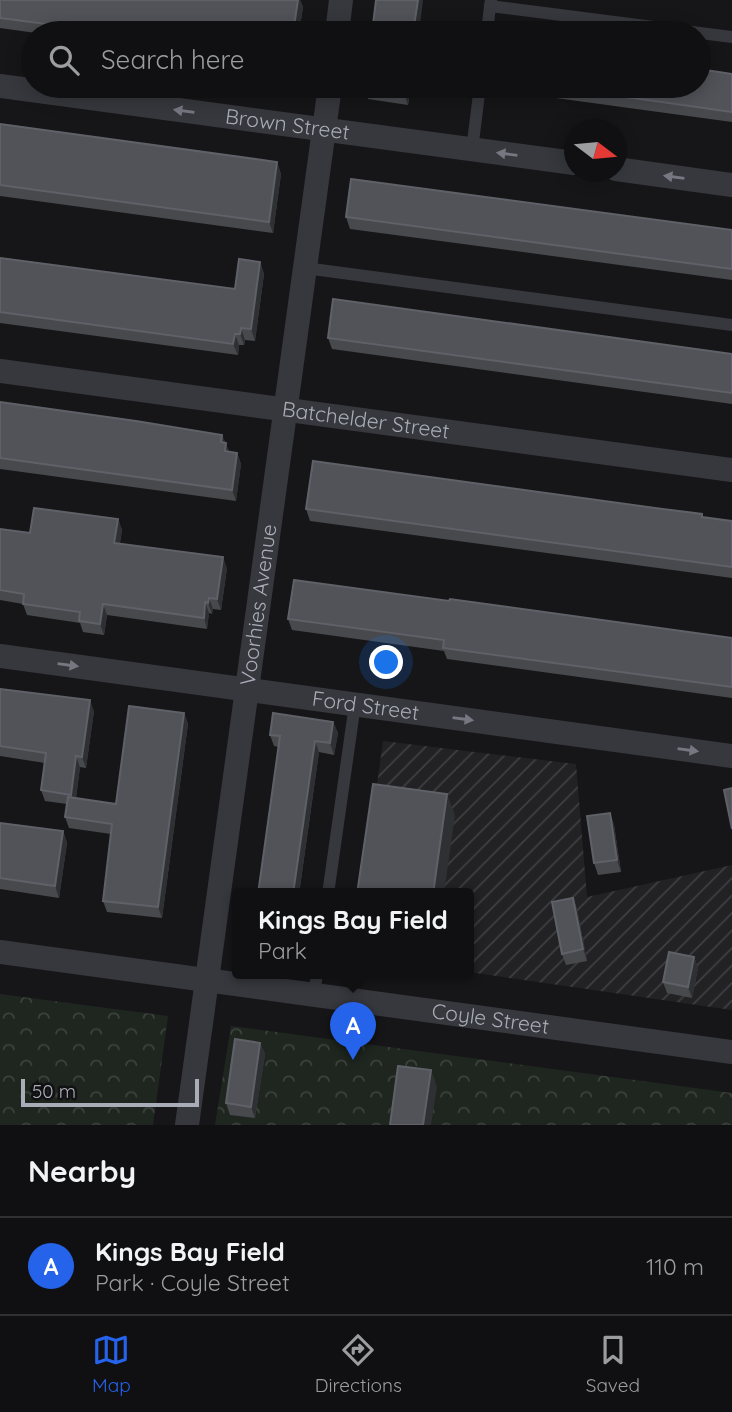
<!DOCTYPE html>
<html lang="en">
<head>
<meta charset="utf-8">
<style>
	:root { --surface:#101012; --page:#19191b; --text:#f1f3f6; --muted:#9c9d9f; --line:#303032; --accent:#2563eb }
	body { margin:0; font-family:Quicksand,sans-serif; background:var(--page); color:var(--text) }
	.compass { position:absolute; left:564px; top:119px; width:63px; height:63px; border-radius:50%; background:var(--surface); box-shadow:0 4px 18px #0003; rotate:106deg }
	.scale { position:absolute; left:21px; bottom:18px; width:178px; box-sizing:border-box; padding-left:7px; border:4px solid #a8adb8; border-top:0; font-size:19px; line-height:24px; white-space:nowrap; color:#a8adb8; -webkit-text-stroke:5px #111113; paint-order:stroke }
	.you { position:absolute; left:387px; top:663px; width:24px; height:24px; margin:-18px; border:5px solid #fff; border-radius:50%; background:#1a73e8; box-shadow:0 0 0 10px #1a73e833 }
	.badge { display:grid; place-items:center; width:46px; height:46px; border-radius:50%; background:var(--accent); color:#fff; font-size:23px; font-weight:700 }
	.pin { position:absolute; translate:-50% -58px; filter:drop-shadow(0 2px 4px #0008) }
	.pin::after { content:''; position:absolute; top:37px; width:24px; height:21px; background:inherit; clip-path:polygon(0 0,100% 0,50% 100%) }
	.popup { position:absolute; left:232px; top:888px; width:242px; height:91px; box-sizing:border-box; display:grid; place-content:center; border-radius:7px; background:var(--surface); filter:drop-shadow(0 2px 5px #0005); font-size:23px; white-space:nowrap; color:var(--muted) }
	.popup b { font-size:26px; color:var(--text) }
	.popup::after { content:''; position:absolute; left:50%; top:100%; margin-left:-14px; border:14px solid transparent; border-top-color:var(--surface) }
	.list { margin:0; padding:0; list-style:none }
	h2 { display:flex; justify-content:space-between; align-items:center; height:91px; margin:0; padding:0 28px; font-size:30px }
	h2 small { font-size:23px; font-weight:400; color:var(--muted) }
	.list li { display:grid; grid-template-columns:46px 1fr auto; gap:21px; align-items:center; box-sizing:border-box; height:98px; padding:0 28px; border-top:2px solid var(--line) }
	.list b { display:block; font-size:26px; white-space:nowrap }
	.list p { margin:0; font-size:23px; white-space:nowrap; color:var(--muted) }
	.list em { font-size:23px; font-style:normal; color:var(--muted) }
	.icon { flex:none; width:38px; height:38px; fill:none; stroke:currentColor; stroke-width:2; stroke-linecap:round; stroke-linejoin:round }
	.map { position:relative; flex:none; width:732px; height:1125px; overflow:hidden }
	.search { position:absolute; background:var(--surface); box-shadow:0 4px 18px #0003; left:21px; right:21px; top:21px; height:77px; display:flex; align-items:center; gap:18px; box-sizing:border-box; padding:0 24px; border-radius:38px; color:var(--muted); font-size:26px }
	.sheet { height:189px; background:var(--surface) }
	nav { display:flex; justify-content:space-around; align-items:center; box-sizing:border-box; height:98px; border-top:2px solid var(--line); background:var(--surface); font-size:19px; color:var(--muted) }
	nav a { display:grid; justify-items:center; gap:4px }
	nav .on { color:var(--accent) }
	.map>svg:first-child { display:block }
	.industrial { fill:url(#industrial-furrows) }
	.park { fill:url(#park-crowns) }
	.lines { fill:none; stroke-linecap:round; stroke-linejoin:round }
	.service { stroke:#37383d; stroke-width:12 }
	.minor { stroke:#37383d; stroke-width:24 }
	.wall { fill:#47494d }
	.shaded-wall { fill:#2f3033 }
	.building { fill:#525359; stroke:#5f6168; stroke-width:2 }
	.oneway { fill:#757881 }
	.labels { text-anchor:middle; stroke-width:5; stroke-linejoin:round; paint-order:stroke }
	.street-label { font-size:21px; fill:#a8adb8; stroke:#111113 }
</style>
</head>
<body>
<div class="map">
<svg width="732" height="1125" viewBox="0 0 732 1125">
	<defs>
		<pattern id="industrial-furrows" width="10" height="10" patternUnits="userSpaceOnUse" patternTransform="scale(1.75)"><rect width="10" height="10" fill="#222225"/><path d="M-1 1l2-2M0 10L10 0M9 11l2-2" fill="none" stroke="#3f3f43"/></pattern>
		<pattern id="park-crowns" width="20" height="18" patternUnits="userSpaceOnUse" patternTransform="scale(1.75)"><rect width="20" height="18" fill="#1e261f"/><path d="M2 6a3 3 0 1 1 6 0M12 15a3 3 0 1 1 6 0" fill="none" stroke="#3c433d"/></pattern>
	</defs>
	<rect width="100%" height="100%" fill="#161618"/>
	<!-- industrial -->
	<path class="industrial" d="M383,741L576,764L587,897L732,865V1010L469,972L468,894H362Z"/>
	<!-- park -->
	<g class="park">
		<path d="M0,994L168,1016L153,1125H0Z"/>
		<path d="M231,1026L732,1093V1125H215Z"/>
	</g>
	<g class="lines">
		<!-- service -->
		<g class="service">
			<path d="M491,0L490,6L732,37"/>
			<path d="M487,33L490,6"/>
			<path d="M472,150L480,86"/>
			<path d="M305,268L732,325"/>
			<path d="M328,894L355,704"/>
			<path d="M314,994L317,974"/>
		</g>
		<!-- minor -->
		<g class="minor">
			<path d="M337,33L341,0"/>
			<path id="s1" d="M0,86L574,163"/>
			<path d="M616,169L732,185"/>
			<path id="s2" d="M0,371L732,470"/>
			<path id="s3" d="M0,656L732,756"/>
			<path id="s4" d="M0,952L732,1052"/>
			<path id="s5" d="M187,1125L330,86"/>
		</g>
	</g>
	<!-- wall -->
	<g class="wall">
		<path d="M0,0H300L303,7L299,33H36L0,28Z"/>
		<path d="M732,74V122L490,89L489,86H699Z"/>
		<path d="M364,86H411L408,105L368,99L364,88Z"/>
		<path d="M0,124L277,162L281,174L273,233L0,196Z"/>
		<path d="M346,217L732,230V280L350,229Z"/>
		<path d="M0,258L235,289L260,262L264,274L255,341L245,340L244,345H239L238,355L0,323Z"/>
		<path d="M328,338L732,354V404L332,349Z"/>
		<path d="M0,402L222,435L229,452L237,453L241,464L236,501L0,469Z"/>
		<path d="M306,509L703,517L732,521V578L310,521Z"/>
		<path d="M118,519L122,530L120,543L227,568L221,610L213,609L212,614L209,613L207,629L107,615L104,635L83,632L80,623L27,615L23,604L0,600V529L30,533Z"/>
		<path d="M449,601L732,638V698L447,659L444,651L292,630L288,619Z"/>
		<path d="M0,689L94,711L86,768L80,767L76,798L116,804L184,713L188,724L162,918L107,912L103,901L111,834L69,828L65,817L67,804L45,801L41,790L45,763L0,756Z"/>
		<path d="M333,722L338,733L334,755L319,752L299,894H258L279,747L274,746L270,735Z"/>
		<path d="M610,813L614,825L621,872L598,875L594,863Z"/>
		<path d="M0,823L63,831L67,843L59,898L0,889Z"/>
		<path d="M573,898L577,909L587,961L566,965L562,954Z"/>
		<path d="M694,957L698,968L692,998L667,993L663,982Z"/>
		<path d="M260,1043L265,1054L255,1118L230,1115L226,1103Z"/>
	</g>
	<!-- shaded-wall -->
	<g class="shaded-wall">
		<path d="M298,0H300L303,7L299,33H293Z"/>
		<path d="M418,0H423L419,33H413Z"/>
		<path d="M405,86H411L408,105L404,94Z"/>
		<path d="M277,162L281,174L273,233L269,222Z"/>
		<path d="M260,262L264,274L255,341L251,329Z"/>
		<path d="M241,328L245,340L244,345L240,334Z"/>
		<path d="M235,334L239,345L238,355L233,344Z"/>
		<path d="M222,435L231,455L230,463L221,442Z"/>
		<path d="M237,453L241,464L236,501L232,490Z"/>
		<path d="M118,519L122,530L118,553L114,543Z"/>
		<path d="M223,557L227,568L221,610L217,599Z"/>
		<path d="M209,598L213,609L212,614L208,603Z"/>
		<path d="M205,602L209,613L207,629L204,618Z"/>
		<path d="M103,604L107,615L104,635L100,624Z"/>
		<path d="M90,700L94,711L86,768L82,757Z"/>
		<path d="M184,713L188,724L162,918L158,907Z"/>
		<path d="M333,722L338,733L334,755L330,743Z"/>
		<path d="M315,741L319,752L299,894H293Z"/>
		<path d="M76,756L80,767L75,805L71,795Z"/>
		<path d="M447,794L455,815L444,894H433Z"/>
		<path d="M610,813L614,825L621,872L617,860Z"/>
		<path d="M63,831L67,843L59,898L55,886Z"/>
		<path d="M573,898L577,909L587,961L583,949Z"/>
		<path d="M694,957L698,968L692,998L688,987Z"/>
		<path d="M260,1043L265,1054L255,1118L251,1107Z"/>
		<path d="M431,1070L437,1087L431,1125H423Z"/>
	</g>
	<!-- building -->
	<g class="building">
		<path d="M0,0H298L293,33H116L0,18Z"/>
		<path d="M376,0H418L413,33H372Z"/>
		<path d="M699,69L732,74V112L548,86H699Z"/>
		<path d="M364,86H405L404,94L364,88Z"/>
		<path d="M0,124L277,162L269,222L0,185Z"/>
		<path d="M351,179L732,230V269L346,217Z"/>
		<path d="M0,258L235,289L239,259L260,262L251,329L241,328L240,334H235L233,344L0,312Z"/>
		<path d="M333,299L732,354V393L328,338Z"/>
		<path d="M0,402L136,421L222,435L221,442L226,443L225,451L237,453L232,490L0,458Z"/>
		<path d="M313,461L655,508L702,514V517L732,521V567L306,509Z"/>
		<path d="M34,508L118,519L114,543L223,557L217,599L209,598L208,603L205,602L204,618L103,604L100,624L79,621L80,612L23,604L24,594L0,590V529L30,533Z"/>
		<path d="M294,580L449,601L450,599L732,638V687L443,648L444,640L288,619Z"/>
		<path d="M0,689L90,700L82,757L76,756L71,795L41,790L46,753L0,746Z"/>
		<path d="M129,706L184,713L158,907L103,901L112,824L65,817L68,797L116,804Z"/>
		<path d="M273,713L333,722L330,743L315,741L293,894H258L280,736L270,735Z"/>
		<path d="M373,784L447,794L433,894H357Z"/>
		<path d="M732,788V829L724,790Z"/>
		<path d="M610,813L617,860L594,863L587,816Z"/>
		<path d="M0,823L63,831L55,886L0,878Z"/>
		<path d="M573,898L583,949L562,954L552,902Z"/>
		<path d="M669,952L694,957L688,987L663,982Z"/>
		<path d="M235,1039L260,1043L251,1107L226,1103Z"/>
		<path d="M398,1066L431,1070L423,1125H390Z"/>
	</g>
	<!-- one-way arrows -->
	<defs><path id="oneway-solid" d="M-6-.8H1V-3.2L6.5 0L1 3.2V.8H-6Z" transform="scale(1.75)"/></defs>
	<g class="oneway">
		<use href="#oneway-solid" transform="translate(184 111) rotate(-172)"/>
		<use href="#oneway-solid" transform="translate(507 154) rotate(-172)"/>
		<use href="#oneway-solid" transform="translate(674 177) rotate(-172)"/>
		<use href="#oneway-solid" transform="translate(68 665) rotate(8)"/>
		<use href="#oneway-solid" transform="translate(463 719) rotate(8)"/>
		<use href="#oneway-solid" transform="translate(688 750) rotate(8)"/>
	</g>
	<g class="labels">
		<!-- street labels -->
		<g class="street-label">
			<text dy="7" stroke="none"><textPath href="#s1" startOffset="290">Brown Street</textPath></text>
			<text dy="7" stroke="none"><textPath href="#s2" startOffset="369">Batchelder Street</textPath></text>
			<text dy="7" stroke="none"><textPath href="#s5" startOffset="525">Voorhies Avenue</textPath></text>
			<text dy="7" stroke="none"><textPath href="#s3" startOffset="369">Ford Street</textPath></text>
			<text dy="7" stroke="none"><textPath href="#s4" startOffset="495">Coyle Street</textPath></text>
		</g>
	</g>
</svg>
<svg class="compass" viewBox="-18 -18 36 36"><path d="M0-13l5 13h-10z" fill="#e53935"/><path d="M0 13l5-13h-10z" fill="#9c9d9f"/></svg>
<div class="scale">50 m</div>
<div class="you"></div>
<div class="pin badge" style="left:353px;top:1060px">A</div>
<div class="popup"><b>Kings Bay Field</b>Park</div>
<div class="search"><svg class="icon" aria-label="search" viewBox="0 0 24 24"><circle cx="10" cy="10" r="6"/><path d="M15 15l6 6"/></svg>Search here</div>
</div>
<section class="sheet">
<h2>Nearby<small></small></h2>
<ul class="list">
<li><span class="badge">A</span><div><b>Kings Bay Field</b><p>Park · Coyle Street</p></div><em>110 m</em></li>
</ul>
</section>
<nav>
<a class="on"><svg class="icon" aria-label="map" viewBox="0 0 24 24"><path d="M3 6l6-2 6 2 6-2v14l-6 2-6-2-6 2zM9 4v14M15 6v14"/></svg>Map</a>
<a><svg class="icon" aria-label="directions" viewBox="0 0 24 24"><path d="M12 3l9 9-9 9-9-9zM9 14v-3h6M13 9l2 2-2 2"/></svg>Directions</a>
<a><svg class="icon" aria-label="saved" viewBox="0 0 24 24"><path d="M7 4h10v16l-5-4-5 4z"/></svg>Saved</a>
</nav>
</body>
</html>
